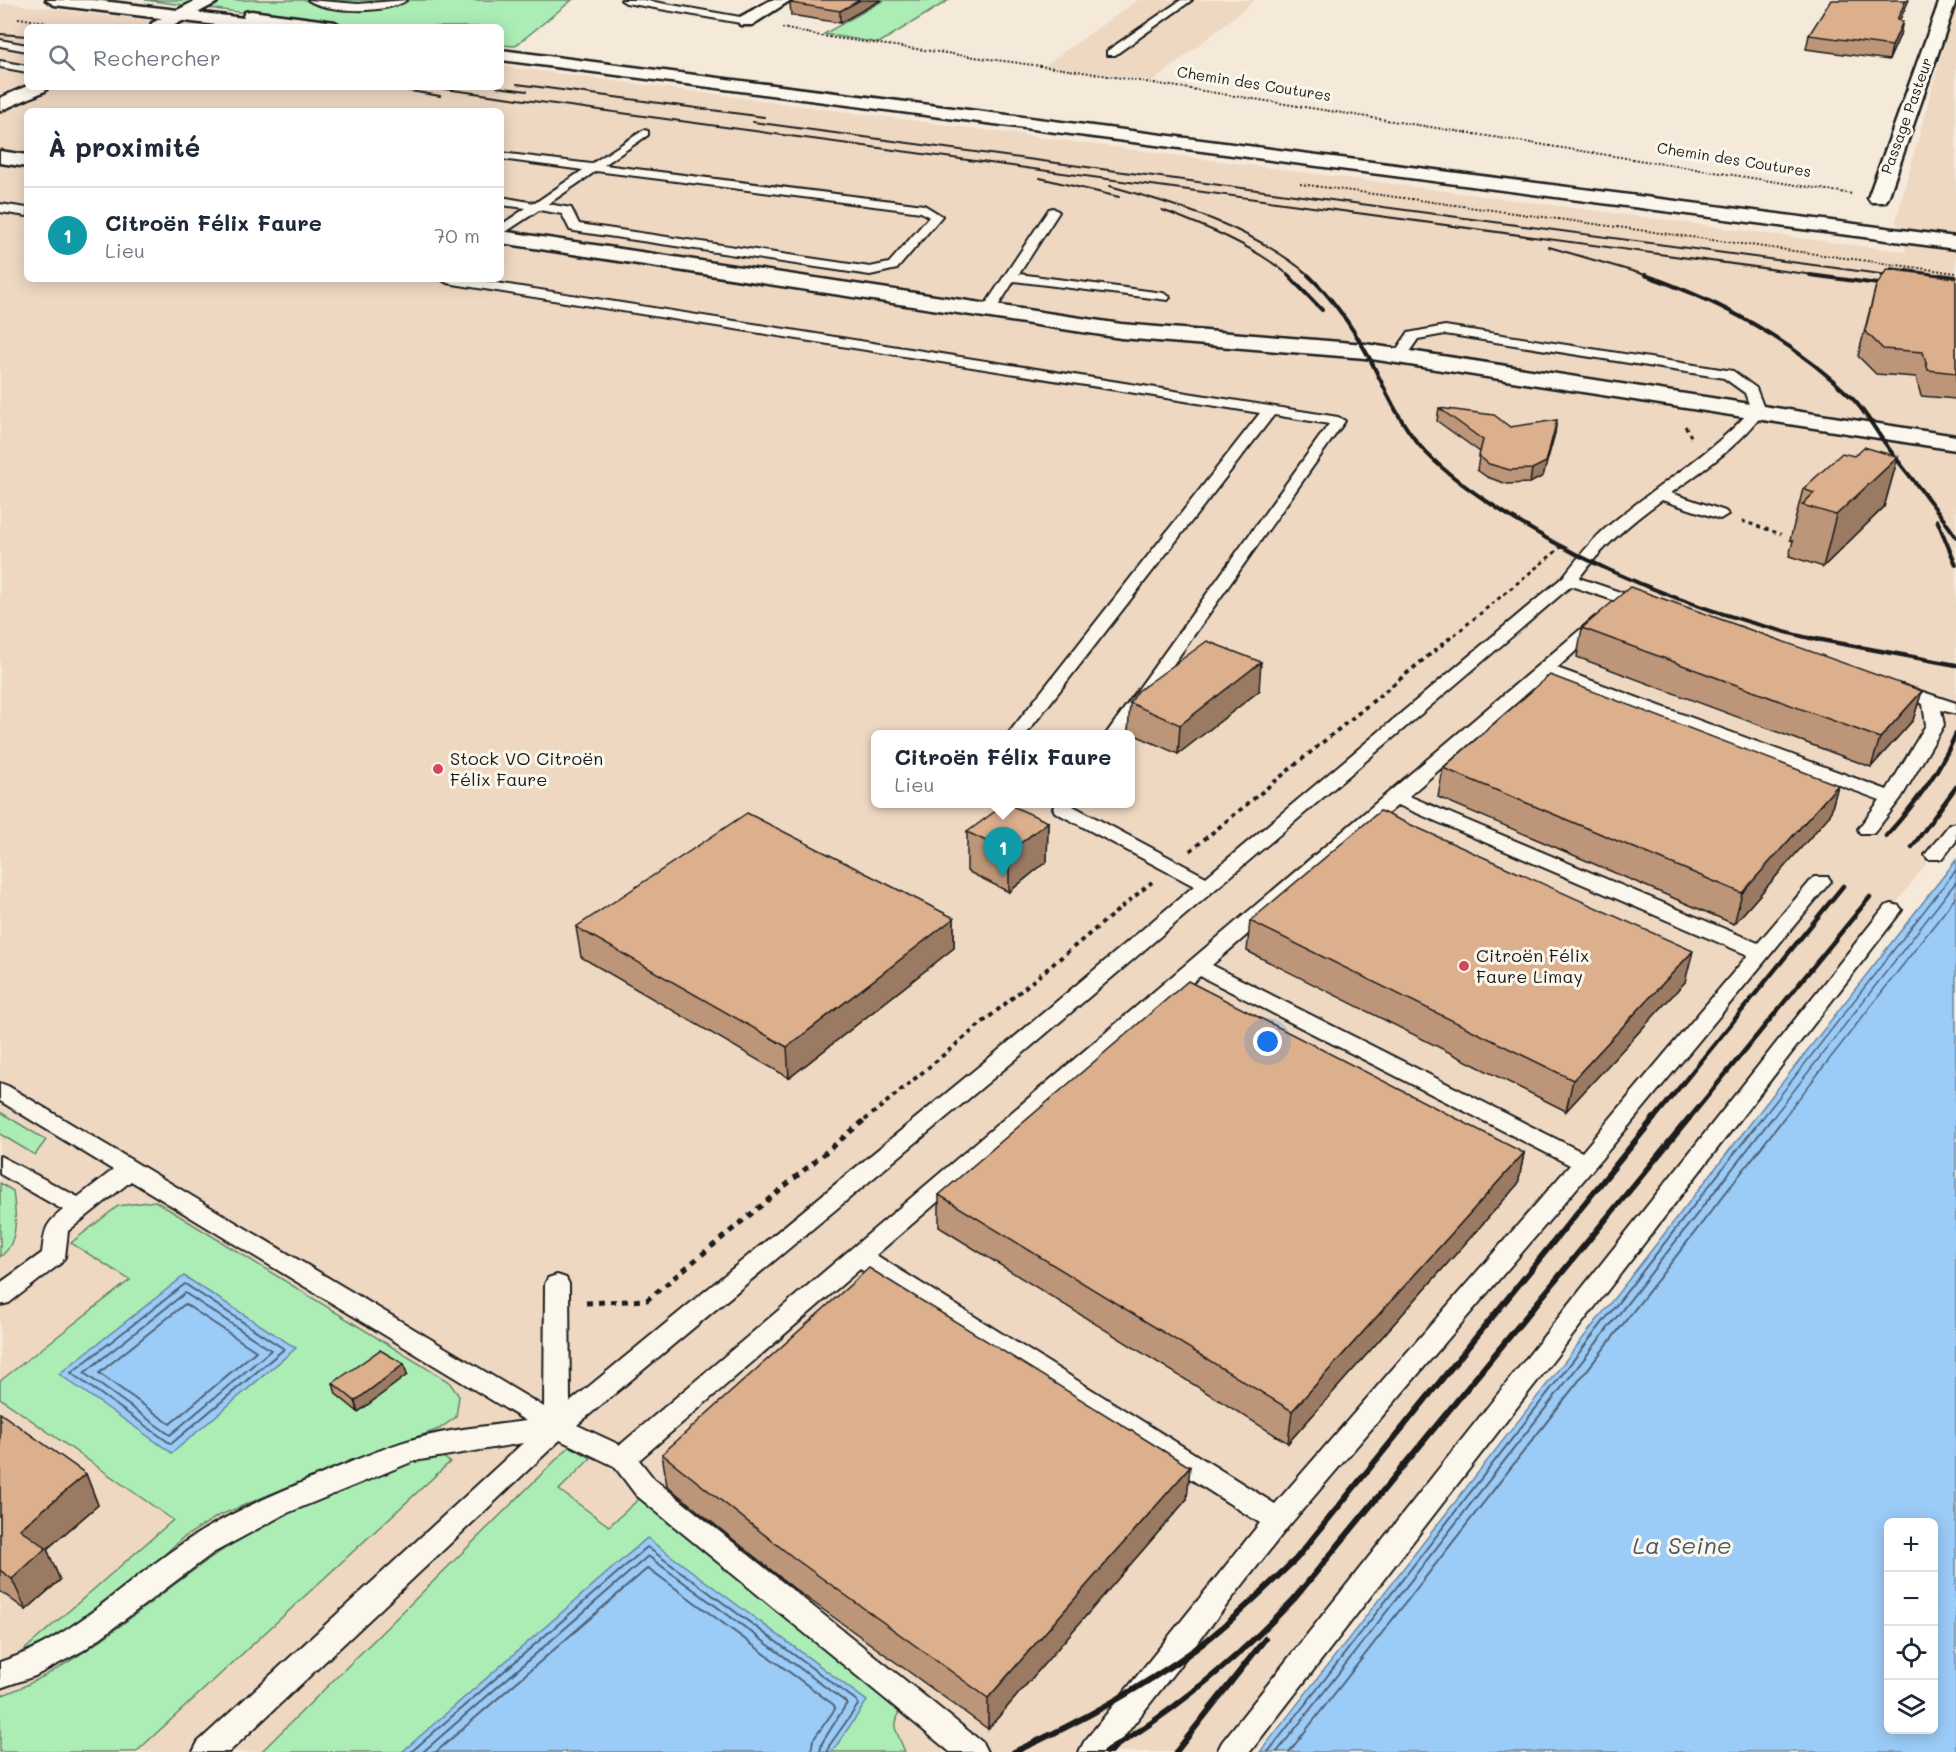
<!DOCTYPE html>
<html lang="fr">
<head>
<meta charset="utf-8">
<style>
	:root { --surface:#fff; --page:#f6f6f7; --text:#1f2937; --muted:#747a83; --line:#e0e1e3; --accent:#ea580c }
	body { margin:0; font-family:Mali,sans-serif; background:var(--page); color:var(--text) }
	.controls { position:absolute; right:18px; bottom:18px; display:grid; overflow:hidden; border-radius:9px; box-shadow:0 3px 15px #0003 }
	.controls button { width:54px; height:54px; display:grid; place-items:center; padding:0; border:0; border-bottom:2px solid var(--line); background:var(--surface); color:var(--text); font:30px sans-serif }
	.you { position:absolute; left:1268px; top:1042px; width:21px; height:21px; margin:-15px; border:4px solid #fff; border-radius:50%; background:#1a73e8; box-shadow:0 0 0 9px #1a73e833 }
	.badge { display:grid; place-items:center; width:39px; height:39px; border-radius:50%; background:var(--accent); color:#fff; font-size:20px; font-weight:700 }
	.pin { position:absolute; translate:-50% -50px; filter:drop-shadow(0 2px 3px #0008) }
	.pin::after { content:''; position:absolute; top:32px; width:21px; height:18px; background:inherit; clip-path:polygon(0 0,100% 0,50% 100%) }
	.popup { position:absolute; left:871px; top:730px; width:264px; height:78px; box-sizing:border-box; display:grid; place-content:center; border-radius:9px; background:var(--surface); filter:drop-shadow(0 2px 4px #0005); font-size:20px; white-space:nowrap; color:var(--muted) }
	.popup b { font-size:22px; color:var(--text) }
	.popup::after { content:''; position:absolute; left:50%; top:100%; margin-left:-12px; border:12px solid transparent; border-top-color:var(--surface) }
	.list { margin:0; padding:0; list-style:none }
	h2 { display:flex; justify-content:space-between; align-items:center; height:78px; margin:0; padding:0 24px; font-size:26px }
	h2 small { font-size:20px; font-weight:400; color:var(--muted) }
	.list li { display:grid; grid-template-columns:39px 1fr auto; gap:18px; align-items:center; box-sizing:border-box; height:96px; padding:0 24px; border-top:2px solid var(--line) }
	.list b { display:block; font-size:22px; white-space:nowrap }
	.list p { margin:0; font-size:20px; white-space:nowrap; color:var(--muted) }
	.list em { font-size:20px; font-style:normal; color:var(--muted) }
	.icon { flex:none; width:33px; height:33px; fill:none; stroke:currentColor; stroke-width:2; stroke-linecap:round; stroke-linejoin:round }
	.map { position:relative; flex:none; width:1956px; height:1752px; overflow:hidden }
	.search { position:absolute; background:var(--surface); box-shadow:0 3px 15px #0003; left:24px; top:24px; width:480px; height:66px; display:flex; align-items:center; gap:15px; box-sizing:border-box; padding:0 21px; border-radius:9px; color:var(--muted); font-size:22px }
	.panel { position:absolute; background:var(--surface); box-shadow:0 3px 15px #0003; left:24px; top:108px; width:480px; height:174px; border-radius:9px }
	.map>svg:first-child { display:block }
	.built { fill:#eed8c2; fill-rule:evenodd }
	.green { fill:#acedb6; stroke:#648469; stroke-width:1.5 }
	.water { fill:#9bcbf7; stroke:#68859f; stroke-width:1.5; fill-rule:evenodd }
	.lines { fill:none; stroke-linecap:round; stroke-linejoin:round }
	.shore-far1 { stroke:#4f6274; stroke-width:1.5 }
	.shore { stroke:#4f6274; stroke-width:2 }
	.lane-casing { stroke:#1c1c1c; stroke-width:4 }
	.street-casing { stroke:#1c1c1c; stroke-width:5 }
	.secondary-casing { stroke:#1c1c1c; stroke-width:5 }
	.path-far3 { stroke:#1c1c1c; stroke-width:2; stroke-dasharray:2 2; stroke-linecap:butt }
	.path-far2 { stroke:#1c1c1c; stroke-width:3; stroke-dasharray:4 4; stroke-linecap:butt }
	.path-far1 { stroke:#1c1c1c; stroke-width:4; stroke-dasharray:4.5 4.5; stroke-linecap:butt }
	.path { stroke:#1c1c1c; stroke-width:5; stroke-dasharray:6 6; stroke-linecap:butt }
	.lane { fill:#fbf7ec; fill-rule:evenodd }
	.street { fill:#fbf7ec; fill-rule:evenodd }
	.secondary { fill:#fbf7ec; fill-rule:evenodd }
	.rail-far3 { stroke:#1c1c1c; stroke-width:2 }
	.rail-far2 { stroke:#1c1c1c; stroke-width:4 }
	.rail-far1 { stroke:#1c1c1c; stroke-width:4.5 }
	.rail { stroke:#1c1c1c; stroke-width:6 }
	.wall { fill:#bd9679; stroke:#1c1c1c; stroke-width:1.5 }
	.shaded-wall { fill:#9a7a63; stroke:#1c1c1c; stroke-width:1.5 }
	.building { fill:#dcaf8d; stroke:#1c1c1c; stroke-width:1.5 }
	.poi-dot { fill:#d1495b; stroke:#fbf7ec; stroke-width:2 }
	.labels { text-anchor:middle; stroke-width:6; stroke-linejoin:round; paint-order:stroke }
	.far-street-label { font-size:15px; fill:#1c1c1c; stroke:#fbf7ec }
	.poi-label { font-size:18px; fill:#1c1c1c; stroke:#fbf7ec; text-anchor:start }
	.near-water-label { font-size:24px; font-style:italic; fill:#485969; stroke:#fbf7ec }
</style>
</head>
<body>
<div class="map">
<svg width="1956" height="1752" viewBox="0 0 1956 1752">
	<rect width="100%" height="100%" fill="#f5e9d9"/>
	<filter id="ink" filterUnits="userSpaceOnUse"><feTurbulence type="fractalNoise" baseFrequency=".0167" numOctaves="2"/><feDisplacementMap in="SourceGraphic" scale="12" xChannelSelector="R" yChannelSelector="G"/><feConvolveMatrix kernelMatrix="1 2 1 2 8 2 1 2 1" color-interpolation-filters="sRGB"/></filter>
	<g filter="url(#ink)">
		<!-- built -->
		<g class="built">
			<path d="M1138,0H1255L1154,81L1045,65Z"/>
			<path d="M1956,0V824L1255,1752H0V5L6,3L204,27H27V87H501V66L1906,252L1896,220ZM27,111H501V279H27ZM876,734H1130V804H876Z"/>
		</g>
		<!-- green -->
		<g class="green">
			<path d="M145,0H572L515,46L501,45V27H353Z"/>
			<path d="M884,0H949L879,43L824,34Z"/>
			<path d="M0,1112L46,1140L35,1155L0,1134Z"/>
			<path d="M0,1183L13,1191C16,1213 20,1242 0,1257Z"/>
			<path d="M155,1201L449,1382L459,1396L456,1417L439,1429L352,1460L218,1516L181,1539L124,1593L72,1631L16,1657L173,1520L0,1398V1381L130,1280L71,1243L118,1206Z"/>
			<path d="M570,1446L591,1458L559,1490L609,1526L639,1499L901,1699L895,1728L905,1752H261Z"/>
			<path d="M437,1453L450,1462L136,1752H0V1696C83,1666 148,1599 221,1551C287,1507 363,1479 437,1453Z"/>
		</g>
		<!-- water -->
		<g class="water">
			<path d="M1956,860V1752H1260ZM1888,1522H1934V1730H1888Z"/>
			<path d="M184,1276L296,1348L172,1453L59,1374Z"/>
			<path d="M647,1538L867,1701L832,1752H402Z"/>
		</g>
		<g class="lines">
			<!-- shore-far1 -->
			<g class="shore-far1">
				<path d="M1761,1120L1956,870"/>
				<path d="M1771,1120L1956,882"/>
				<path d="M1782,1120L1956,897"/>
			</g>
			<!-- shore -->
			<g class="shore">
				<path d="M185,1284L284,1349L171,1444L71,1373Z"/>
				<path d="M185,1293L271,1350L170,1435L84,1373Z"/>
				<path d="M185,1304L256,1351L170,1424L99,1373Z"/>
				<path d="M411,1752L647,1547L857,1701L858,1705L829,1746L828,1752"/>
				<path d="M423,1752L648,1556L847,1703L822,1743L820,1752"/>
				<path d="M436,1752L648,1568L834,1705L835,1709L813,1740L811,1752"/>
				<path d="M1268,1752L1762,1118"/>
				<path d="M1277,1752L1772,1118"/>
				<path d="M1289,1752L1784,1118"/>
			</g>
			<defs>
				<g id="lane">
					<path d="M308,0L358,4L407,0C388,14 327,13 308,0Z"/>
					<path d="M621,0H643L746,18L751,21L746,24L626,3Z"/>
					<path d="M1181,0H1192L1115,55H1107V51Z"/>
					<path d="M0,40L27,45V51L0,46Z"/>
					<path d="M0,61L27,66V72L0,67Z"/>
					<path d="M644,130L648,131V135L604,165L924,205L942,216L897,269L870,275L574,231L570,230L562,214L539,210L501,235V225L526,208L501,205V197L535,203L583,170L501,159V153L591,164ZM596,171L921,212L929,217L889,263L870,267L579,224L571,208L548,204Z"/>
					<path d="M0,204L27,208V216L0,212Z"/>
					<path d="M1053,208L1059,212L1019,274L1163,293L1170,297L1168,300L1014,281L993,314H983L981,311L1049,209Z"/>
					<path d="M441,279H471L1338,417L1345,421L1124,734H1106L1329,424L1274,415L1026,734H1008L1260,413L447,283Z"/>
					<path d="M1445,326L1733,371L1756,388L1765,411C1740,445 1705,469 1671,493L1725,511L1728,514L1720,519L1662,500C1630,523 1602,547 1579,578L1649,602L1651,605L1649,608H1637L1571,586L1021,1055L577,1425L620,1445L1595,617L1601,616L1609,621L1557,668L1887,790L1926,725L1923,704L1890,693L1887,689L1890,685H1902L1956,703V714L1941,710L1944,725L1901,798L1874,833H1860L1858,829L1880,800L1547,676L1409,796L1758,943L1814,877H1828L1831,881L1593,1169L1287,1528L1112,1752H1079L1084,1742L1260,1523L860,1269L639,1460L654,1479L982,1742L987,1752H950L636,1495L614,1466L560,1440L229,1752H193L198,1742L523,1443L414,1461L285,1514L213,1553L84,1650L35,1676L0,1688V1662C75,1639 128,1577 194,1536C233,1511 277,1493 320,1475C351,1462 382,1448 414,1439C450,1429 489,1426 526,1421L131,1181L68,1231L65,1257L61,1263L9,1303L0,1305V1283L42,1253C45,1230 44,1225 63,1210L0,1174V1156L78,1197L113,1170L0,1101V1083L8,1086L544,1407L545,1284L548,1278L557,1275L566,1278L569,1284L570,1402L1005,1045L1194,886L1055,812L1053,808L1056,804H1074L1073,806L1206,877L1563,577C1577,559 1590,542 1606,528C1654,487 1708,457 1751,410L1745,393L1724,378L1445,334L1418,339L1404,359L1399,360L1392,356L1408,333ZM1398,805L1748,955L1582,1152L1212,965ZM1200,976L1570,1165L1275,1504L876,1255Z"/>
					<path d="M1956,823V841L1942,859H1928L1925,855L1928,851L1949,825Z"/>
					<path d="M1892,904L1899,906L1902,910L1899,914L1250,1752H1217L1222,1742L1885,906Z"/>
				</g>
				<g id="street">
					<path d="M197,0H218L216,3L171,27H150L152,23Z"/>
					<path d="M771,0H791L752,25H740L738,21L740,17Z"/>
					<path d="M1940,0L1956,1L1888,198L1885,202H1871L1868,198Z"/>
					<path d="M27,86L48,87L45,91L0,111V98Z"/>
					<path d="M0,151L27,155V167L0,163Z"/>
					<path d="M501,231L1121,324L1365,344L1956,436V450L1365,358L1121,338L501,243Z"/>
				</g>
				<g id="secondary">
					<path d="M46,0H94L244,18L243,16L245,12L251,11L335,22L343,27L281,25L282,27H233L54,5Z"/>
					<path d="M501,50L1956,237V249L501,60Z"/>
				</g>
			</defs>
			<!-- lane casing -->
			<use href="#lane" class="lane-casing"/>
			<!-- street casing -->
			<use href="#street" class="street-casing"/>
			<!-- secondary casing -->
			<use href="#secondary" class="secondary-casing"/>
			<!-- path-far3 -->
			<g class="path-far3">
				<path d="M18,18L46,22"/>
				<path d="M782,28L821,36L1077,71L1853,194"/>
				<path d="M1300,184L1956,273"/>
			</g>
			<!-- path-far2 -->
			<g class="path-far2">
				<path d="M1685,426L1692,438L1690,439"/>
				<path d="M1742,521L1781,534"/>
				<path d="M1448,640L1565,544"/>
			</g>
			<!-- path-far1 -->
			<g class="path-far1">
				<path d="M1190,851L1450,638"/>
				<path d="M865,1120L1152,882"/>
			</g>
			<!-- path -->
			<path class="path" d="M586,1303L647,1300L867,1118"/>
			<!-- lane -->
			<use href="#lane" class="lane"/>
			<!-- street -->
			<use href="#street" class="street"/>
			<!-- secondary -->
			<use href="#secondary" class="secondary"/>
			<!-- rail-far3 -->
			<g class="rail-far3">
				<path d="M0,34L27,36"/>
				<path d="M517,84L764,117"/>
				<path d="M387,87L440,96"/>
				<path d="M430,87L1821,276"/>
				<path d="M497,87L527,91"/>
				<path d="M753,122L1895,276"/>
				<path d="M1040,178L1119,197"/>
				<path d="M1110,186C1181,206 1253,228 1310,276"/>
				<path d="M1162,210C1207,227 1252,245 1290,276"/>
				<path d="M1549,247L1649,276"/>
				<path d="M1891,268L1951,276"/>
			</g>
			<!-- rail-far2 -->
			<g class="rail-far2">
				<path d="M1288,275L1322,310"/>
				<path d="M1308,275C1334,299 1353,328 1370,359C1385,389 1398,420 1420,446C1440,469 1468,489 1494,506C1592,572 1703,613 1817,640"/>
				<path d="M1645,275C1722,302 1793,340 1852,398C1866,412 1875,430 1887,446C1909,477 1935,505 1956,537"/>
				<path d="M1810,275L1893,286"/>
				<path d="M1883,275L1900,277"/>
				<path d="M1940,275L1956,277"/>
				<path d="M1937,520L1956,565"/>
			</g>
			<!-- rail-far1 -->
			<g class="rail-far1">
				<path d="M1811,638L1956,665"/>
				<path d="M1886,836C1914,805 1939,773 1956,734"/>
				<path d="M1912,847L1956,787"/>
				<path d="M1653,1120L1843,886"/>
				<path d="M1688,1120L1870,897"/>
			</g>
			<!-- rail -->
			<g class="rail">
				<path d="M1014,1752C1078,1723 1140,1689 1197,1648C1233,1621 1264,1589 1296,1559L1654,1118"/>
				<path d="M1106,1752C1177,1710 1237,1659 1294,1599L1689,1118"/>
				<path d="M1176,1752L1265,1639"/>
			</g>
		</g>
		<!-- wall -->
		<g class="wall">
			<path d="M881,0L840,23L791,15L790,3Z"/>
			<path d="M1900,21V35L1889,60L1806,49L1809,35Z"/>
			<path d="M1956,278V399L1921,396L1916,377L1876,374L1858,356L1876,286Z"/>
			<path d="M1439,408L1510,427L1555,433L1543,476L1530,483L1507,484L1487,477L1477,470L1480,452L1437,421Z"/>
			<path d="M1854,456L1898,457L1884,507L1823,567L1789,556L1793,541L1790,540L1803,489Z"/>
			<path d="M1582,628L1922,691L1913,720L1871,767L1577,657Z"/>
			<path d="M1259,691L1178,754L1128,732L1130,703Z"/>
			<path d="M1443,768L1838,785L1830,815L1734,924L1438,797Z"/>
			<path d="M1048,822L1047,861L1009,892L967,871V832Z"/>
			<path d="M954,918V948L789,1078L581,957L576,927Z"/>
			<path d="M1250,921L1685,982L1566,1111L1247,951Z"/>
			<path d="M1524,1153L1518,1184L1288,1443L939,1227V1195Z"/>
			<path d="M404,1364L407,1375L358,1412L336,1394L333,1383Z"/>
			<path d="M0,1413L86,1474L98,1505L47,1549L60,1580L26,1610L0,1591Z"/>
			<path d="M662,1454L1187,1499L988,1729L796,1590L667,1486Z"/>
		</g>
		<!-- shaded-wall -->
		<g class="shaded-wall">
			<path d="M860,0H881L840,23V11Z"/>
			<path d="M1906,0H1909L1893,35L1897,20Z"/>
			<path d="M1903,21L1900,35L1889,60L1892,46Z"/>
			<path d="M1557,420L1555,433L1543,476L1530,483L1532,469Z"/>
			<path d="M1898,457L1884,507L1823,567L1836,515Z"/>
			<path d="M1261,662L1259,691L1178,754L1180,725Z"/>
			<path d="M1922,691L1913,720L1871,767L1880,738Z"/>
			<path d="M1838,785L1830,815L1734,924L1742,893Z"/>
			<path d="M1048,822L1047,861L1009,892V852Z"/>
			<path d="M954,918V948L789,1078L787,1047Z"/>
			<path d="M1693,951L1685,982L1566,1111L1573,1080Z"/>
			<path d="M1524,1153L1518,1184L1288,1443L1292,1411Z"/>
			<path d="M404,1364L407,1375L358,1412L355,1401Z"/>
			<path d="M1190,1467L1187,1499L988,1729V1698Z"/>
			<path d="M86,1474L98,1505L47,1549L60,1580L26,1610L12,1579L20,1529Z"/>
		</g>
		<!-- building -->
		<g class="building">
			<path d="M796,0H860L840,11L790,3Z"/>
			<path d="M1831,0H1906L1897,20L1903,21L1892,46L1809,35Z"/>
			<path d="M1887,269L1956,278V373L1928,370L1923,352L1883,349L1865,331L1876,286Z"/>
			<path d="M1439,408L1494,415L1510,427L1557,420L1546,462L1532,469L1510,470L1489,464L1479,456L1483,440Z"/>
			<path d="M1864,447L1898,457L1836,515L1802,505L1814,493L1803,489L1842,453L1854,456Z"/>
			<path d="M1630,587L1922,691L1880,738L1582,628Z"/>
			<path d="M1207,641L1261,662L1180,725L1130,703L1138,691Z"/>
			<path d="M1550,675L1838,785L1742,893L1443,768Z"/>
			<path d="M1005,804H1008L1048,822L1009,852L967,832Z"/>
			<path d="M1380,811L1693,951L1573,1080L1250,921Z"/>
			<path d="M747,813L954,918L787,1047L576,927Z"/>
			<path d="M1188,981L1524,1153L1292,1411L939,1195Z"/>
			<path d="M869,1268L1190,1467L988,1698L794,1558L662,1454Z"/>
			<path d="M380,1350L404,1364L355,1401L333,1383Z"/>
			<path d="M0,1413L86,1474L20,1529L46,1548L12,1579L0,1570Z"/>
		</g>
	</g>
	<!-- markers -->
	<g class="poi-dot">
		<circle cx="438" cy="769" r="6"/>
		<circle cx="1464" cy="966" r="6"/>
	</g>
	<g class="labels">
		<!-- far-street labels -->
		<g class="far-street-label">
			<text transform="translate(1254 84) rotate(9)" y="5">Chemin des Coutures</text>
			<text transform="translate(1907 116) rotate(-70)" y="5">Passage Pasteur</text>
			<text transform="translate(1734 160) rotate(9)" y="5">Chemin des Coutures</text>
		</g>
		<!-- poi labels -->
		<g class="poi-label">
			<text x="450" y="765">Stock VO Citroën<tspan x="450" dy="21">Félix Faure</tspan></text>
			<text x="1476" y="962">Citroën Félix<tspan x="1476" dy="21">Faure Limay</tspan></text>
		</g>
		<!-- near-water labels -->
		<g class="near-water-label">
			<text x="1682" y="1554">La Seine</text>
		</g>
	</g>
</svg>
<div class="controls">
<button>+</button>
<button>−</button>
<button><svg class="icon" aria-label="locate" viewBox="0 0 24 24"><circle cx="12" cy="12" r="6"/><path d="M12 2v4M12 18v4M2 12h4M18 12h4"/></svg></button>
<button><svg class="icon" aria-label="layers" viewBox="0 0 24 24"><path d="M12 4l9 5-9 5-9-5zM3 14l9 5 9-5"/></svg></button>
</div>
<div class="you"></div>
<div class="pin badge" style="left:1003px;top:877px;background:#0f9aa8">1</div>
<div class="popup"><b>Citroën Félix Faure</b>Lieu</div>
<div class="search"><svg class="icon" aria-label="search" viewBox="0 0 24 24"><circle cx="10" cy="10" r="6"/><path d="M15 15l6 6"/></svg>Rechercher</div>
<section class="panel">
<h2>À proximité<small></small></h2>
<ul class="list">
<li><span class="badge" style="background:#0f9aa8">1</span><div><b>Citroën Félix Faure</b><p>Lieu</p></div><em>70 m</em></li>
</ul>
</section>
</div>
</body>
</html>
